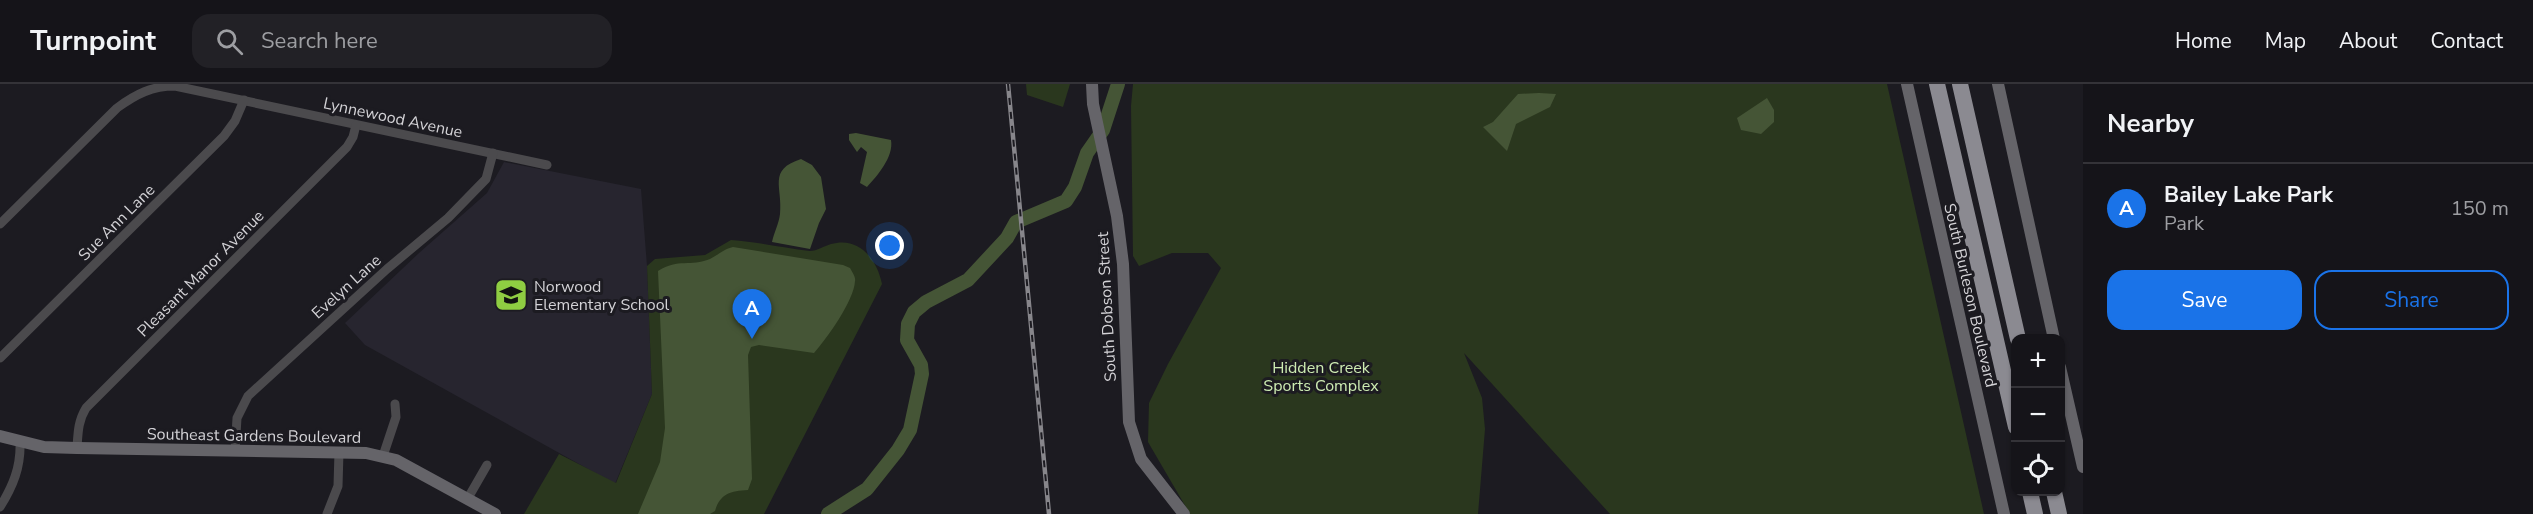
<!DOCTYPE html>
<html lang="en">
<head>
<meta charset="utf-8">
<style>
	:root { --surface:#151419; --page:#222126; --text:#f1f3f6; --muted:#9d9ea2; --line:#343338; --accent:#1a73e8 }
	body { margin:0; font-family:"Nunito Sans",sans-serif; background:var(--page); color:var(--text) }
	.controls { position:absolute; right:18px; bottom:18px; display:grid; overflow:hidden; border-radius:12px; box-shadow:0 2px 4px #0004 }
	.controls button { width:54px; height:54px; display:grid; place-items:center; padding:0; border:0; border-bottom:2px solid var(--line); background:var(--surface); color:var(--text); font:30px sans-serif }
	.you { position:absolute; left:890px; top:162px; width:21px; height:21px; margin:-15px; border:4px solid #fff; border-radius:50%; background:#1a73e8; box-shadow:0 0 0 9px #1a73e833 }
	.badge { display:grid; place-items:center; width:39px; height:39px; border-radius:50%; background:var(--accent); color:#fff; font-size:20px; font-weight:700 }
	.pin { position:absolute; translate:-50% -50px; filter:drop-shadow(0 2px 3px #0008) }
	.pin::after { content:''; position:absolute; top:32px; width:21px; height:18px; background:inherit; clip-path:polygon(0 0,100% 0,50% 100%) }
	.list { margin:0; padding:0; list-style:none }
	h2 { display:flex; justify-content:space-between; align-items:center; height:78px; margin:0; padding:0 24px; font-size:26px }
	h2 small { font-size:20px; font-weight:400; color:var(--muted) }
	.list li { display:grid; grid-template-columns:39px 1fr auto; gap:18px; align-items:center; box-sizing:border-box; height:90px; padding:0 24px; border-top:2px solid var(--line) }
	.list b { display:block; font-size:22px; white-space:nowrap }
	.list p { margin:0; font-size:20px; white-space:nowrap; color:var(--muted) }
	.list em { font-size:20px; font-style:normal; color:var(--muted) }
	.actions { display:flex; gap:12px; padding:18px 24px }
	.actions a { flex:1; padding:14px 0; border:2px solid var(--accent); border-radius:18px; text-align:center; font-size:21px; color:var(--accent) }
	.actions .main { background:var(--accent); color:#fff }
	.icon { flex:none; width:33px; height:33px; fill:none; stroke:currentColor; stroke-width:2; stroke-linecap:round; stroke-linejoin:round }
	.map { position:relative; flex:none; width:2083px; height:430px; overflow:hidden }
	header { display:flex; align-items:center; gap:36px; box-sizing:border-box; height:84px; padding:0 30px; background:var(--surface); border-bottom:2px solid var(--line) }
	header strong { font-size:28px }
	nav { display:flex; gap:33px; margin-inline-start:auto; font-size:21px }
	.search { width:420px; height:54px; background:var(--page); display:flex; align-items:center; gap:15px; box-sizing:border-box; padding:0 21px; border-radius:18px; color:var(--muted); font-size:22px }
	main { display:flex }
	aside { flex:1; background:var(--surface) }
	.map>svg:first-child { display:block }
	.built { fill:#27252f }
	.green { fill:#2a371e }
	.water { fill:#455536 }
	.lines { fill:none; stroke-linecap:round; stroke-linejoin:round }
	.river { stroke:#455536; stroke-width:14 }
	.street { stroke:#4b4a4d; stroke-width:9 }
	.secondary { stroke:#656469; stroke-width:12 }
	.highway { stroke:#8b8a91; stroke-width:16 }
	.rail-casing { stroke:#87868b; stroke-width:4.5 }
	.rail { stroke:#1c1b21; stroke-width:2; stroke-dasharray:7; stroke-linecap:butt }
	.labels { text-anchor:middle; stroke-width:6; stroke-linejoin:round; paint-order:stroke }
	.street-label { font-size:16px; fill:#d3d2d6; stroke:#1c1b21 }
	.poi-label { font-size:16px; fill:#d3d2d6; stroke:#1c1b21; text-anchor:start }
	.park-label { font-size:16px; fill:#cdebb2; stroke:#1c1b21 }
</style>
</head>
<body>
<header>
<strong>Turnpoint</strong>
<div class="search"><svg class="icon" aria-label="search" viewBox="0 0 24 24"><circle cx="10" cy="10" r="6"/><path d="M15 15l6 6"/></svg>Search here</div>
<nav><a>Home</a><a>Map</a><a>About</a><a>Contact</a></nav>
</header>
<main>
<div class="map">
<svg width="2083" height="430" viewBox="0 0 2083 430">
	<rect width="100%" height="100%" fill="#1c1b21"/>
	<!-- built -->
	<path class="built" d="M504,78L641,105L647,182L652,310L615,400L365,261L345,239L419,169L487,109Z"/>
	<!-- green -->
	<g class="green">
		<path d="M1026,0H1070L1063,23L1027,11Z"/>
		<path d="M1133,0H1887L1984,430H1610L1464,269L1482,314L1485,345L1478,430H1190L1148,358L1149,319L1168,280L1221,184L1208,169H1172L1139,182L1133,172L1131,22Z"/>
		<path d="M731,156C758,158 783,164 810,167C817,167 824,162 831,160C859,152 877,175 882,200L764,430H524L559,370L616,399L652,310L647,182L655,175L705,171Z"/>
	</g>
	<!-- water -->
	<g class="water">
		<path d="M1539,9L1556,10L1550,23L1516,40L1507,67L1483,43L1493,38L1518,10Z"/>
		<path d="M1767,14L1774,26V38L1761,50L1741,46L1737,34Z"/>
		<path d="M856,49L891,56C894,73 877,92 867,103L860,99L867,68L861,63L857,68L849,56V50Z"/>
		<path d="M801,75L812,81L821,93L826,125L819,139L810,165L772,158C774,149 779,139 780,130C783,103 767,86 801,75Z"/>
		<path d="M733,163L843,181L850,184C852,188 856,193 855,197C854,217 827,254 814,269L759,261L751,263L748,271L752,395L748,406C730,407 720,410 715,427L710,430H638L660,378L665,344L658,187C679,174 690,183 710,175C718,171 724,165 733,163Z"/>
	</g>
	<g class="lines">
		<!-- river -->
		<path class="river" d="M828,430L867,405L898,366L910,346L922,290L921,281L907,256L908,240L914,228L926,218L968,196L1007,154L1016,138L1066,117L1075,103L1087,69L1103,46L1118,0"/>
		<!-- street -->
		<g class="street">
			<path d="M0,140L117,24C136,10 152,2 175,2L547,81"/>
			<path d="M0,274L224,52L235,37L244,16"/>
			<path d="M77,364C78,349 78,337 86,324L347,63L353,53L356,41"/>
			<path d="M235,367L237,334L248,312L387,185L448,134L486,95L493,69"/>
			<path d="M383,372L396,333L395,320"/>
			<path d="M468,414L487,381"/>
			<path d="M0,423C13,402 21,383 20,358"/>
			<path d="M327,430L338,402L339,368"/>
		</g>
		<!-- secondary -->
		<g class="secondary">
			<path d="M1092,0L1093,20L1117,132L1123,180L1129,338L1141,375L1184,430"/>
			<path d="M1907,0L2004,430"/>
			<path d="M1998,0L2054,255"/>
			<path d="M2060,283L2083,383"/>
			<path d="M0,352L44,363L77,364L366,369L396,376L495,430"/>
		</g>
		<!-- highway -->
		<g class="highway">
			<path d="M1937,0L2016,343"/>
			<path d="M1960,0L2018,255"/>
			<path d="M2030,408L2035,430"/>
			<path d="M2054,408L2059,430"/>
		</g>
		<defs>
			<path id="rail" d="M1008,0L1049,430"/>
		</defs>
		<!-- rail casing -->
		<use href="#rail" class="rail-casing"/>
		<!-- rail -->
		<use href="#rail" class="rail"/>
	</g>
	<!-- icons -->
	<defs>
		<symbol id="school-square" viewBox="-11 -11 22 22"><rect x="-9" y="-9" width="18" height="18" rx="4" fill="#8fcd42" stroke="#1c1b21"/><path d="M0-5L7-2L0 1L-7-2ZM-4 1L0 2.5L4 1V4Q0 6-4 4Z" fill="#111"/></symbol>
	</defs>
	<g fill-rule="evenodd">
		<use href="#school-square" x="492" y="192" width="38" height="38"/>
	</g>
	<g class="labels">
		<!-- street labels -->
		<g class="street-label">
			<text transform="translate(393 33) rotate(12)" y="6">Lynnewood Avenue</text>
			<text transform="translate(116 138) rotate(-45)" y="6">Sue Ann Lane</text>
			<text transform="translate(200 189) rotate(-45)" y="6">Pleasant Manor Avenue</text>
			<text transform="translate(346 202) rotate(-42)" y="6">Evelyn Lane</text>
			<text transform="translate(1971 211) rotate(77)" y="6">South Burleson Boulevard</text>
			<text transform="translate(1106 223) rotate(-93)" y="6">South Dobson Street</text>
			<text transform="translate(254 351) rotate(1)" y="6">Southeast Gardens Boulevard</text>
		</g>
		<!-- poi labels -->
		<g class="poi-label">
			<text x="534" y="208">Norwood<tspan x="534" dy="18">Elementary School</tspan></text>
		</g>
		<!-- park labels -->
		<g class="park-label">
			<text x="1321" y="289">Hidden Creek<tspan x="1321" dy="18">Sports Complex</tspan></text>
		</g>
	</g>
</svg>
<div class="controls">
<button>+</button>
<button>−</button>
<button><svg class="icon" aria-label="locate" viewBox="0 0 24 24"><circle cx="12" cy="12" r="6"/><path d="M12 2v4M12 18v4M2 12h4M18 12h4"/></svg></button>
</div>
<div class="you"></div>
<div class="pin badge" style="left:752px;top:255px">A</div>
</div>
<aside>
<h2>Nearby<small></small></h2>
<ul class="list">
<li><span class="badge">A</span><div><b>Bailey Lake Park</b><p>Park</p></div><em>150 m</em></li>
</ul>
<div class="actions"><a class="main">Save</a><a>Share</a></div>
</aside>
</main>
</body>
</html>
